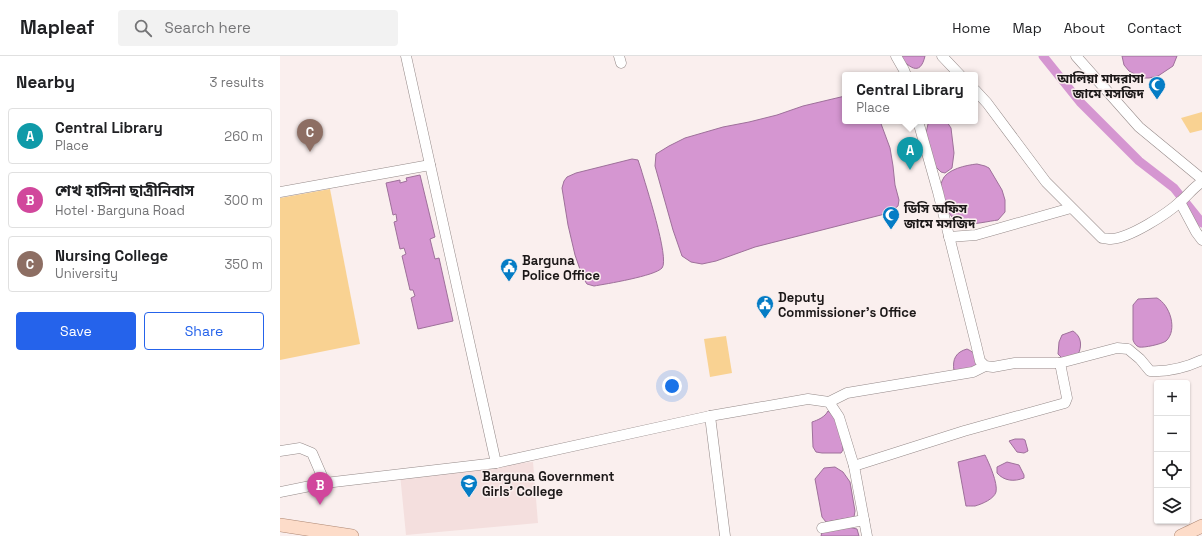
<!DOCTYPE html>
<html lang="en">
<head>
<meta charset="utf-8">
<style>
	:root { --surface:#fff; --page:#f2f2f2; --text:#202124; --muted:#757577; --line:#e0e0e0; --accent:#2563eb }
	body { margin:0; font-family:"Space Grotesk","Noto Sans Bengali",sans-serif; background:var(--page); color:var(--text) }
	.controls { position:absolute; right:12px; bottom:12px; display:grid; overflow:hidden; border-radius:4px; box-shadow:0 1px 3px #0004 }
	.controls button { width:36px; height:36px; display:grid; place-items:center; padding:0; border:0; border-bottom:1px solid var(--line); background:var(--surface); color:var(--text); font:20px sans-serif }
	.you { position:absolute; left:392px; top:330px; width:14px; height:14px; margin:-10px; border:3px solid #fff; border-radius:50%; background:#1a73e8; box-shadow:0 0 0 6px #1a73e833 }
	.badge { display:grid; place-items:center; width:26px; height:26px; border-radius:50%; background:var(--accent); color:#fff; font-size:13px; font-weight:700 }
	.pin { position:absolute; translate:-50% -33px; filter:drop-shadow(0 1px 2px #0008) }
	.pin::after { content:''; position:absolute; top:21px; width:14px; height:12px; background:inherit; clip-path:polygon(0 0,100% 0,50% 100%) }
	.popup { position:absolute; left:562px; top:16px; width:136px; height:52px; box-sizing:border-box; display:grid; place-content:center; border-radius:4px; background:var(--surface); filter:drop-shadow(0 1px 3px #0005); font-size:13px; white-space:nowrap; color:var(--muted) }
	.popup b { font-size:15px; color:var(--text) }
	.popup::after { content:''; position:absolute; left:50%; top:100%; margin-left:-8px; border:8px solid transparent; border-top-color:var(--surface) }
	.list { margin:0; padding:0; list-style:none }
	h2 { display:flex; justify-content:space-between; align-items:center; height:52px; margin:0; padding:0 16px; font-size:17px }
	h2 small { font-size:13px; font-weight:400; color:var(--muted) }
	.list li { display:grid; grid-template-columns:26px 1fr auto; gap:12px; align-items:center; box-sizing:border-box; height:56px; margin:0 8px 8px; padding:0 8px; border:1px solid var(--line); border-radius:4px }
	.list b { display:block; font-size:15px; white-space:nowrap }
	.list p { margin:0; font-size:13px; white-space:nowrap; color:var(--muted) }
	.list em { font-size:13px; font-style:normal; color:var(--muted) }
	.actions { display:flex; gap:8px; padding:12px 16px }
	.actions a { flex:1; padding:9px 0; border:1px solid var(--accent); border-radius:4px; text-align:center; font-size:14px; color:var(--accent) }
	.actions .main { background:var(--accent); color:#fff }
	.icon { flex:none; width:22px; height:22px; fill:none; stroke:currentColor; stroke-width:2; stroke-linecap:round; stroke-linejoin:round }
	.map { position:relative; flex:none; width:922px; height:480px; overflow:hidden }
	header { display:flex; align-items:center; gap:24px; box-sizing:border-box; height:56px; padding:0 20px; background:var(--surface); border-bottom:1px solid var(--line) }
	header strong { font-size:19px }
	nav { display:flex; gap:22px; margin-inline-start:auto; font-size:14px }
	.search { width:280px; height:36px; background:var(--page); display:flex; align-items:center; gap:10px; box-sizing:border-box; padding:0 14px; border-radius:4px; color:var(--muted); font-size:15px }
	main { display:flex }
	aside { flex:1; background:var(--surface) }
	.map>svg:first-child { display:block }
	.built { fill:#f4dfde }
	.green { fill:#f9d292 }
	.water { fill:#d596d1; stroke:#9e709a }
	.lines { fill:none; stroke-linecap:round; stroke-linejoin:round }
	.canal { stroke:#d596d1; stroke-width:9 }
	.minor-casing { stroke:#958a89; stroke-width:11 }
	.major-casing { stroke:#ae8874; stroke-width:14 }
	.minor { stroke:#fff; stroke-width:10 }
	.major { stroke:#fddcc9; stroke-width:13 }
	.labels { text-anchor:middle; stroke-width:3; stroke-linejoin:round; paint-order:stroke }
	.poi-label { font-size:13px; font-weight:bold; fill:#1c1818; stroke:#faefee; text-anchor:start }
</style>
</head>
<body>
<header>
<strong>Mapleaf</strong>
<div class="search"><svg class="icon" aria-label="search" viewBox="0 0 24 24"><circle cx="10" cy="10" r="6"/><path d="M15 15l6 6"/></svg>Search here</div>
<nav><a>Home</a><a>Map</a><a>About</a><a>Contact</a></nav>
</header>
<main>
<aside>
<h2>Nearby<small>3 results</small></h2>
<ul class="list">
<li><span class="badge" style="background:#0f9aa8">A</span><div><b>Central Library</b><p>Place</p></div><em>260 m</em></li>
<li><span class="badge" style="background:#d1479c">B</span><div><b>শেখ হাসিনা ছাত্রীনিবাস</b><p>Hotel · Barguna Road</p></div><em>300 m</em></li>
<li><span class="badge" style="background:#8d6e63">C</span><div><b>Nursing College</b><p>University</p></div><em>350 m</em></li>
</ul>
<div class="actions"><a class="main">Save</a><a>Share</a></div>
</aside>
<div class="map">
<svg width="922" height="480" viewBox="0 0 922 480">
	<rect width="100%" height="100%" fill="#faefee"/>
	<!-- built -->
	<path class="built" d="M253,406L258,467L126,479L120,418Z"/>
	<!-- green -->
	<g class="green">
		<path d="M922,56V74L910,77L901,62Z"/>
		<path d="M50,133L80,288L0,304V142Z"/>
		<path d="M446,280L452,317L430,321L424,283Z"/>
	</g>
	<!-- water -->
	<g class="water">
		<path d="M619,0H645C640,22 628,10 619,0Z"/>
		<path d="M842,0H897L893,10L878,20L869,22H862L849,15L844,9Z"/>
		<path d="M565,40V65H600L610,92L613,110L615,129L619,144L618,150L610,156L601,159L475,191L436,205L422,208L411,206L402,200L393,174L375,110L376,98L389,90L405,82L443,71L469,66L497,59L523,50Z"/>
		<path d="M652,65L667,66L671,72L674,97L672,112L665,117L661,116L655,110L646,77L648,68Z"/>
		<path d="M352,103L358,104L361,113C365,127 390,203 382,212C375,220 326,228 314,230L307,228L303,222L295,199L288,169L282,132L284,125L287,121L296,117Z"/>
		<path d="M697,108L705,110L709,112L722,134L725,144V156L718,164C710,165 692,169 684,168C669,167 657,137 662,125C666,113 687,109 697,108Z"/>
		<path d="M140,119L155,181L150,183L155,203L159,202L173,265L138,273L131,242L135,240L133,234H130L122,200L126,198L124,192L120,193L114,166L117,165L116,158L113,159L106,127L120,124V127L127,125L126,122Z"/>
		<path d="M877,242C890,249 898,274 886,285C882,288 864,292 859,291C856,290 854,287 853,284V249L858,243Z"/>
		<path d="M793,275C802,281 802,290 798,299L783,303L778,298L779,286L782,279Z"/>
		<path d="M687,293C697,297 697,304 698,314L674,315C672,303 676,296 687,293Z"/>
		<path d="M548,355C558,361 562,383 563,394L561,397H542L536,396L533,391L532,366C538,364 545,361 548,355Z"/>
		<path d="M735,383H743L745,384L748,395L744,397L737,396L729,385Z"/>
		<path d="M705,399C709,407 718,427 716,436C714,443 702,448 695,450C693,450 689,450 686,450L678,406Z"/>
		<path d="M727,406L739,409L744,419V422C734,426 724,425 717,417V411Z"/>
		<path d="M555,411L563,416L570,426L575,455L574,461L546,466L542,461L535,423L544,412Z"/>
		<path d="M568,471L577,473L579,480H541L542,476Z"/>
	</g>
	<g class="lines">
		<!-- canal -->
		<path class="canal" d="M763,0L800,46L859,105L894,132L922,167"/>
		<defs>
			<g id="minor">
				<path d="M126,0L216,407"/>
				<path d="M339,0L341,7"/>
				<path d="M616,0L624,14L626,19"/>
				<path d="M662,0L680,19"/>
				<path d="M796,0L859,71L922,123"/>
				<path d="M695,34L707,47L766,126L822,182C825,182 828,183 831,183C850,182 887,158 901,145C908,139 914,131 922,126"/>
				<path d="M638,65L658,136L696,288L700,305L705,310L713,311L735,307H780L837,292L848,293L860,303L870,315C889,316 905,312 922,304"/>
				<path d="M0,136L150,109"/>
				<path d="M900,146L916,176L922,184"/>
				<path d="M669,181L696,179L791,152"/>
				<path d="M549,346L567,337L693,316L705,310"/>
				<path d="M430,360L445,480"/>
				<path d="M0,395L20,392L32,397L45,427"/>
				<path d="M574,410L684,375L785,347L787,342L780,307"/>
				<path d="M0,436L45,427L216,407L430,360L528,343L549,346L559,361L574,410L587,480"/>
				<path d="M542,472L584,464"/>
			</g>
			<g id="major">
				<path d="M0,469L72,480"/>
				<path d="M901,480L922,470"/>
			</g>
		</defs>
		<!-- minor casing -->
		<use href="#minor" class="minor-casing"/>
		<!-- major casing -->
		<use href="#major" class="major-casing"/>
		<!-- minor -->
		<use href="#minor" class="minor"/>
		<!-- major -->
		<use href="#major" class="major"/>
	</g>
	<!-- icons -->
	<defs>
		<symbol id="mosque-pin" viewBox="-11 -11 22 30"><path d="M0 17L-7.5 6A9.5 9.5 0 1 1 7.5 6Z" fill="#047cc5" stroke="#faefee"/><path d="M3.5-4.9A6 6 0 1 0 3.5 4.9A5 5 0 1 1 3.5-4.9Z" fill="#fff"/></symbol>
		<symbol id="civic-pin" viewBox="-11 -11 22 30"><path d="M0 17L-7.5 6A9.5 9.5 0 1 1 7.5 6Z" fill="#047cc5" stroke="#faefee"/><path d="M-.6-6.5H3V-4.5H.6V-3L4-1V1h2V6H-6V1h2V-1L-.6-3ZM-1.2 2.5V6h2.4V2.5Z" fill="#fff"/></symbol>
		<symbol id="university-pin" viewBox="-11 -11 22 30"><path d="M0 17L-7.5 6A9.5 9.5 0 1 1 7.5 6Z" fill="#047cc5" stroke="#faefee"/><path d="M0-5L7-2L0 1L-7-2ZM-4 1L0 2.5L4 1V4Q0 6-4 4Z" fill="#fff"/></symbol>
	</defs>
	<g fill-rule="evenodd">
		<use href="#mosque-pin" x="867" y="19" width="20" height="27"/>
		<use href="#mosque-pin" x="601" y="149" width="20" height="27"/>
		<use href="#civic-pin" x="219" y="201" width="20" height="27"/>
		<use href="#civic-pin" x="475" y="238" width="20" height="27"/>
		<use href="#university-pin" x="179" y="417" width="20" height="27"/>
	</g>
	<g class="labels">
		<!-- poi labels -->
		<g class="poi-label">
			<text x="864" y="27" text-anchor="end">আলিয়া মাদরাসা<tspan x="864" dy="15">জামে মসজিদ</tspan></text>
			<text x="624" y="157">ডিসি অফিস<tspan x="624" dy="15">জামে মসজিদ</tspan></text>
			<text x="242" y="209">Barguna<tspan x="242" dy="15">Police Office</tspan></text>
			<text x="498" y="246">Deputy<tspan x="498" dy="15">Commissioner's Office</tspan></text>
			<text x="202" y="425">Barguna Government<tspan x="202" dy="15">Girls' College</tspan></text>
		</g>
	</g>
</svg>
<div class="controls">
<button>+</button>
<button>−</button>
<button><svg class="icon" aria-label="locate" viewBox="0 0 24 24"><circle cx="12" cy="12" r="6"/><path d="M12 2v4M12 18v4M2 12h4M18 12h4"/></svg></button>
<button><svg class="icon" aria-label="layers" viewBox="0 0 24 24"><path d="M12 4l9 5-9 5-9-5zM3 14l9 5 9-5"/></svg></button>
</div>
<div class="you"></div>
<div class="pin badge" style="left:630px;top:114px;background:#0f9aa8">A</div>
<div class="popup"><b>Central Library</b>Place</div>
<div class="pin badge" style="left:40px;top:449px;background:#d1479c">B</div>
<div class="pin badge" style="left:30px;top:96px;background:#8d6e63">C</div>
</div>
</main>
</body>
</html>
